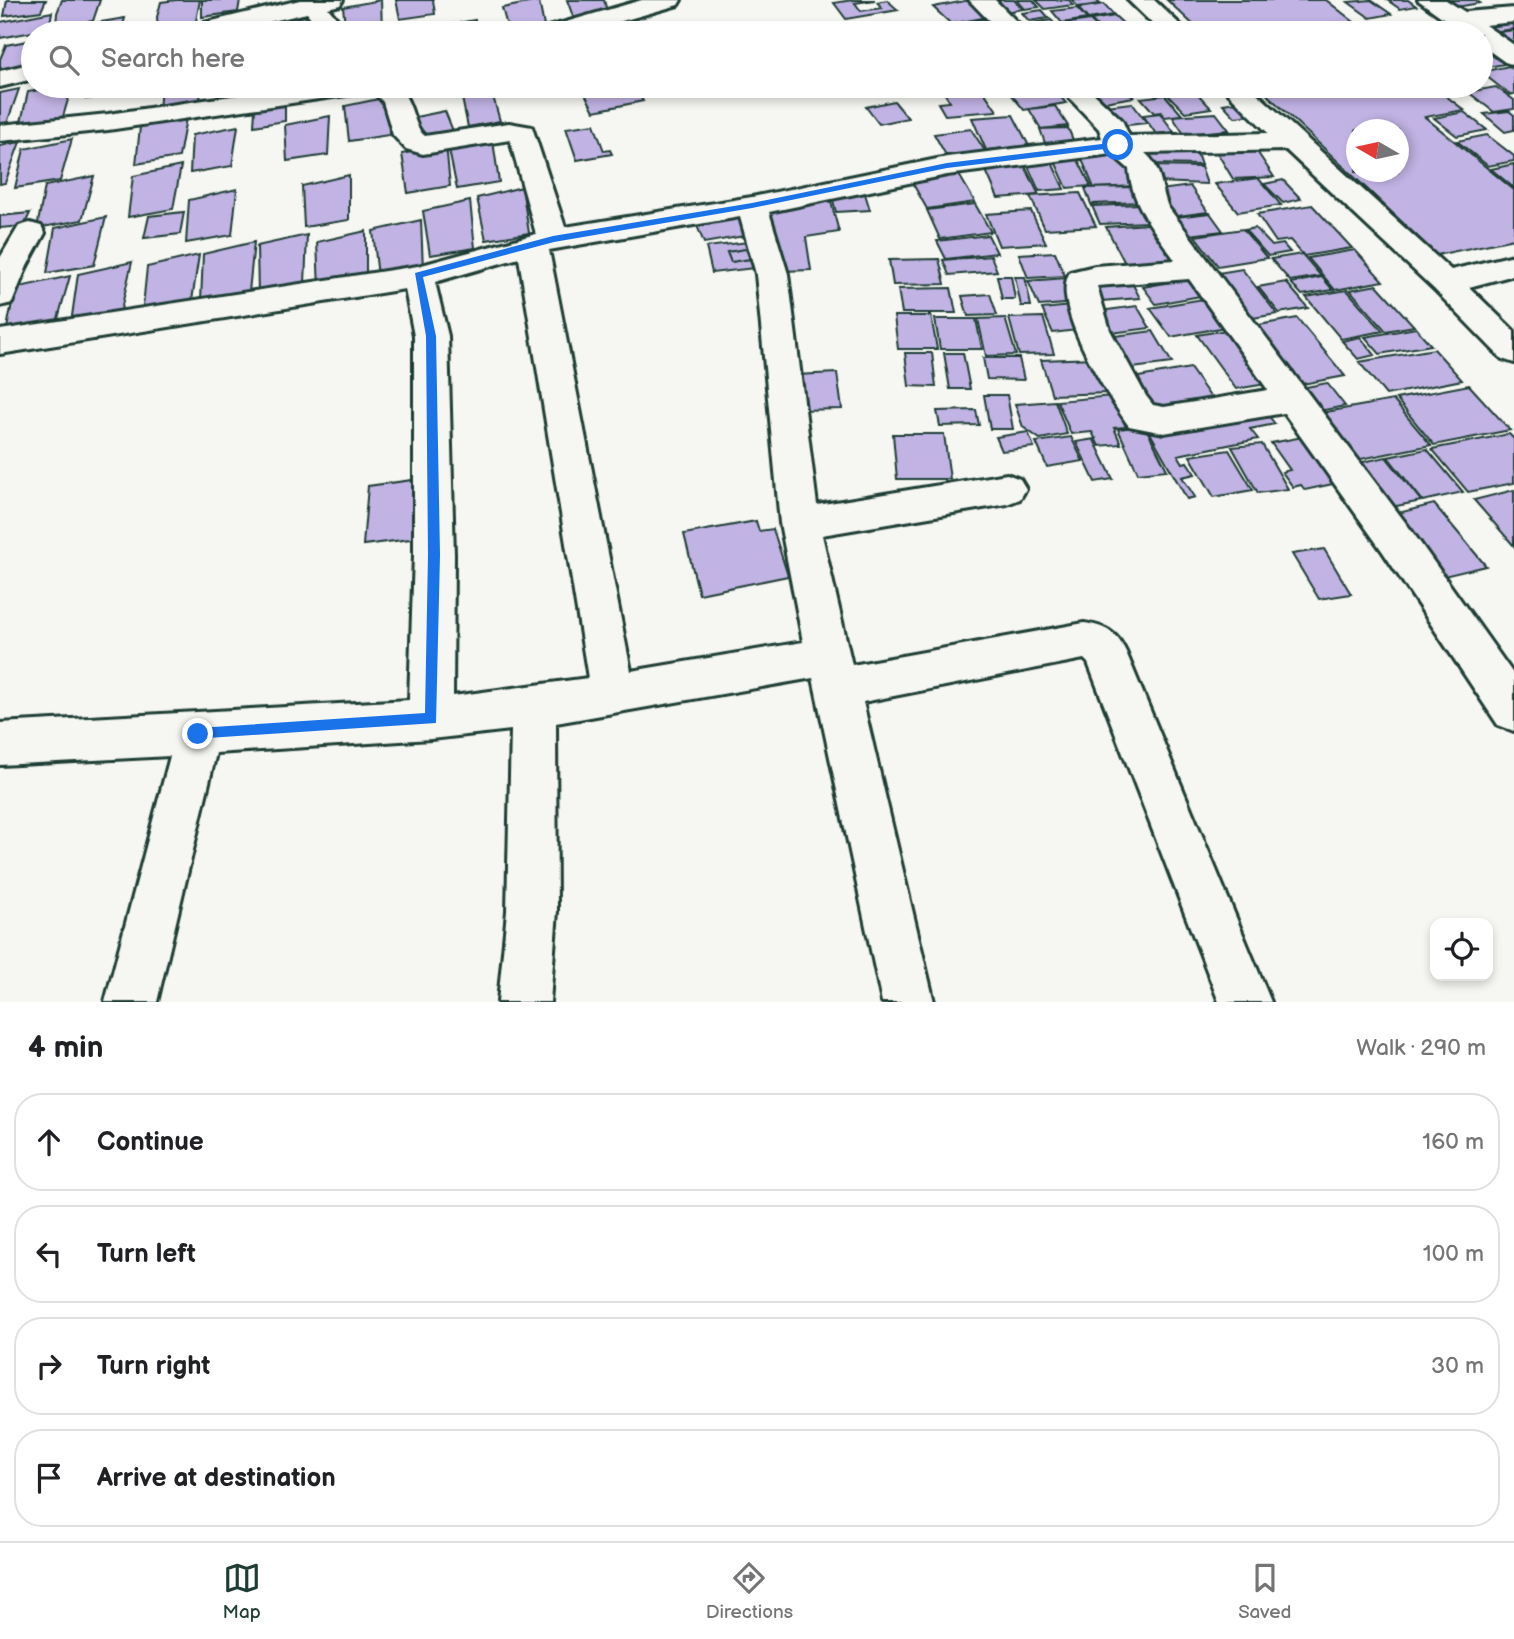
<!DOCTYPE html>
<html lang="en">
<head>
<meta charset="utf-8">
<style>
	:root { --surface:#fff; --page:#f6f6f6; --text:#202124; --muted:#757577; --line:#e0e0e0; --accent:#1f3d34 }
	body { margin:0; font-family:"Balsamiq Sans",sans-serif; background:var(--page); color:var(--text) }
	.controls { position:absolute; right:21px; bottom:21px; display:grid; overflow:hidden; border-radius:14px; box-shadow:0 4px 10px #0003 }
	.controls button { width:63px; height:63px; display:grid; place-items:center; padding:0; border:0; border-bottom:2px solid var(--line); background:var(--surface); color:var(--text); font:35px sans-serif }
	.compass { position:absolute; left:1346px; top:119px; width:63px; height:63px; border-radius:50%; background:var(--surface); box-shadow:0 4px 10px #0003; rotate:279deg }
	.stop { position:absolute; width:21px; height:21px; margin:-16px; border:5px solid #1a73e8; border-radius:50%; background:#fff }
	.stop.end { background:#1a73e8; border-color:#fff; box-shadow:0 2px 7px #0008 }
	.list { margin:0; padding:0; list-style:none }
	h2 { display:flex; justify-content:space-between; align-items:center; height:91px; margin:0; padding:0 28px; font-size:30px }
	h2 small { font-size:23px; font-weight:400; color:var(--muted) }
	.list li { display:grid; grid-template-columns:46px 1fr auto; gap:21px; align-items:center; box-sizing:border-box; height:98px; margin:0 14px 14px; padding:0 14px; border:2px solid var(--line); border-radius:28px }
	.list b { display:block; font-size:26px; white-space:nowrap }
	.list em { font-size:23px; font-style:normal; color:var(--muted) }
	.icon { flex:none; width:38px; height:38px; fill:none; stroke:currentColor; stroke-width:2; stroke-linecap:round; stroke-linejoin:round }
	.map { position:relative; flex:none; width:1514px; height:1002px; overflow:hidden }
	.search { position:absolute; background:var(--surface); box-shadow:0 4px 10px #0003; left:21px; right:21px; top:21px; height:77px; display:flex; align-items:center; gap:18px; box-sizing:border-box; padding:0 24px; border-radius:38px; color:var(--muted); font-size:26px }
	.sheet { height:539px; background:var(--surface) }
	nav { display:flex; justify-content:space-around; align-items:center; box-sizing:border-box; height:98px; border-top:2px solid var(--line); background:var(--surface); font-size:19px; color:var(--muted) }
	nav a { display:grid; justify-items:center; gap:4px }
	nav .on { color:var(--accent) }
	.map>svg:first-child { display:block }
	.building { fill:#c1b3e4; stroke:#1f3d34; stroke-width:2; fill-rule:evenodd }
	.lines { fill:none; stroke-linecap:round; stroke-linejoin:round }
	.minor-casing { stroke:#1f3d34; stroke-width:6 }
	.minor { fill:#f6f6f2; fill-rule:evenodd }
	.route { fill:#1a73e8 }
</style>
</head>
<body>
<div class="map">
<svg width="1514" height="1002" viewBox="0 0 1514 1002">
	<rect width="100%" height="100%" fill="#f6f6f2"/>
	<filter id="ink" filterUnits="userSpaceOnUse"><feTurbulence type="fractalNoise" baseFrequency=".0143" numOctaves="2"/><feDisplacementMap in="SourceGraphic" scale="14" xChannelSelector="R" yChannelSelector="G"/><feConvolveMatrix kernelMatrix="1 2 1 2 8 2 1 2 1" color-interpolation-filters="sRGB"/></filter>
	<g filter="url(#ink)">
		<!-- building -->
		<g class="building">
			<path d="M7,0H46L41,11L4,16Z"/>
			<path d="M62,0H100L93,21L56,26L57,13Z"/>
			<path d="M176,0H200L195,26L158,31L157,17L161,2Z"/>
			<path d="M202,0H240L238,12L202,17Z"/>
			<path d="M381,0L382,30L346,33L343,7Z"/>
			<path d="M396,0H433L435,14L400,19Z"/>
			<path d="M567,0H604L608,15L574,19Z"/>
			<path d="M852,0H875L855,3L861,11L882,8L877,2L887,0L898,10L846,19L834,3Z"/>
			<path d="M970,0L988,17L951,24L933,7Z"/>
			<path d="M986,0H1014L1023,9L999,13Z"/>
			<path d="M1017,0H1033L1039,7L1025,9Z"/>
			<path d="M1036,0H1069L1073,5L1045,9Z"/>
			<path d="M1072,0H1096L1100,4L1078,7Z"/>
			<path d="M1167,0H1326L1368,33H1202Z"/>
			<path d="M1371,0L1391,14L1370,18L1348,2Z"/>
			<path d="M1387,0H1408L1416,6L1400,9Z"/>
			<path d="M1441,0H1475L1480,3L1451,8Z"/>
			<path d="M539,1L545,31L509,33L502,8Z"/>
			<path d="M1104,4L1114,15L1088,19L1078,8Z"/>
			<path d="M1077,8L1087,19L1062,23L1052,11Z"/>
			<path d="M1042,10L1049,18L1029,21L1022,13Z"/>
			<path d="M52,12L49,29L0,38V22Z"/>
			<path d="M1497,13L1514,26V29L1484,33L1463,18Z"/>
			<path d="M306,16L305,33H267V23Z"/>
			<path d="M1115,16L1126,26L1101,30L1091,20Z"/>
			<path d="M125,18L121,33H81L84,25Z"/>
			<path d="M988,18L1004,33H981L970,22Z"/>
			<path d="M1444,18L1465,33H1432L1418,23Z"/>
			<path d="M475,20L477,33H438L436,27Z"/>
			<path d="M1051,20L1061,30L1041,33L1032,23Z"/>
			<path d="M1090,20L1100,30L1073,33L1064,24Z"/>
			<path d="M964,23L974,33H955L948,26Z"/>
			<path d="M1416,23L1430,33H1394L1387,28Z"/>
			<path d="M1128,27L1134,33H1110L1107,30Z"/>
			<path d="M1514,30V50L1485,34Z"/>
			<path d="M33,40V71L0,75V59L6,45Z"/>
			<path d="M1481,45L1505,64L1481,68Z"/>
			<path d="M1509,66L1514,70V94L1510,95L1481,72Z"/>
			<path d="M61,86H72L62,120L20,126L28,92Z"/>
			<path d="M88,86H128L126,93L86,99Z"/>
			<path d="M161,86H202L199,105L159,111Z"/>
			<path d="M226,86H266L265,95L225,101Z"/>
			<path d="M614,86H634L643,101L594,111L584,92Z"/>
			<path d="M940,86H980L997,111L945,115L938,103L950,102Z"/>
			<path d="M1051,86L1066,103L1024,110L1010,93Z"/>
			<path d="M1077,86H1124L1134,97L1093,104Z"/>
			<path d="M1127,86H1182L1183,87L1134,94Z"/>
			<path d="M1258,86H1433L1464,110L1425,117L1514,190V239L1437,255ZM1356,130H1398V172H1356Z"/>
			<path d="M1496,87L1514,100V109L1494,112L1468,92Z"/>
			<path d="M19,89L6,126L0,127V93Z"/>
			<path d="M1193,89L1211,108L1185,112L1167,94Z"/>
			<path d="M492,93L500,121L468,127L462,98Z"/>
			<path d="M1165,95L1182,115L1165,117L1161,112L1154,113L1141,98Z"/>
			<path d="M388,97L389,135L349,141L345,106Z"/>
			<path d="M894,101L908,118L879,124L866,107Z"/>
			<path d="M1242,101L1255,115L1235,117L1223,104Z"/>
			<path d="M1132,103L1147,123L1119,126L1105,106Z"/>
			<path d="M285,105V121L254,126L255,109Z"/>
			<path d="M1055,106L1068,126L1041,129L1029,109Z"/>
			<path d="M445,111L453,131L413,140L406,119Z"/>
			<path d="M1509,111L1514,115V130L1505,132L1484,114Z"/>
			<path d="M1464,112L1487,130L1457,136L1434,118Z"/>
			<path d="M1160,113L1174,132L1156,134L1143,115Z"/>
			<path d="M1216,113L1229,130L1184,134L1172,116Z"/>
			<path d="M1013,115L1029,146L986,150L972,118Z"/>
			<path d="M330,116L328,155L287,161L285,125Z"/>
			<path d="M186,118L179,157L136,164L140,127Z"/>
			<path d="M594,124L604,151L610,150L612,154L577,160L566,128Z"/>
			<path d="M238,126L232,166L190,173L192,135Z"/>
			<path d="M1068,128L1074,142L1045,143L1040,129Z"/>
			<path d="M971,129L985,151L947,157L934,134Z"/>
			<path d="M1487,135L1514,156V161L1488,166L1457,141Z"/>
			<path d="M72,139L60,181L15,188L24,149Z"/>
			<path d="M493,141L499,182L457,189L449,150Z"/>
			<path d="M20,142L5,183L0,184V146Z"/>
			<path d="M446,144L450,186L408,193L402,154Z"/>
			<path d="M1252,144L1274,177L1233,179L1213,146Z"/>
			<path d="M1146,147L1195,148L1201,165L1151,164Z"/>
			<path d="M1120,153L1136,186L1094,188L1080,155Z"/>
			<path d="M1049,156L1064,189L1039,191L1024,157Z"/>
			<path d="M1076,156L1091,186L1067,188L1053,157Z"/>
			<path d="M1023,162L1039,195L998,198L984,166Z"/>
			<path d="M1514,164V188L1491,169Z"/>
			<path d="M181,166L173,209L128,217L133,176Z"/>
			<path d="M1152,166L1201,167L1207,184L1157,182Z"/>
			<path d="M955,168L975,202L927,209L908,175Z"/>
			<path d="M349,175V220L304,227L302,186Z"/>
			<path d="M94,176L82,220L37,228L45,186Z"/>
			<path d="M1258,178L1281,205L1238,212L1215,184Z"/>
			<path d="M1283,180L1301,199L1283,203L1264,184Z"/>
			<path d="M1190,186L1208,212L1163,218L1152,191Z"/>
			<path d="M522,187L529,233L486,240L477,198Z"/>
			<path d="M863,187L870,210L836,212L830,189Z"/>
			<path d="M1134,187L1142,202L1091,204L1085,188Z"/>
			<path d="M237,189L232,235L186,243L189,200Z"/>
			<path d="M1080,193L1096,226L1045,229L1030,196Z"/>
			<path d="M830,198L839,232L806,237L811,270L783,271L766,207Z"/>
			<path d="M470,201L475,248L430,255L423,211Z"/>
			<path d="M975,204L991,232L940,239L927,210Z"/>
			<path d="M1142,204L1150,222L1100,224L1092,206Z"/>
			<path d="M1312,205L1352,248L1304,256L1290,240L1276,242L1257,214Z"/>
			<path d="M739,210L750,235L704,243L694,218Z"/>
			<path d="M1031,211L1046,243L999,246L986,214Z"/>
			<path d="M184,212L180,234L144,238L149,216Z"/>
			<path d="M30,213L24,226L0,228V216Z"/>
			<path d="M1210,213L1223,231L1180,236L1168,218Z"/>
			<path d="M106,217L94,265L47,273L55,228Z"/>
			<path d="M421,220L423,269L378,277L373,231Z"/>
			<path d="M1162,223L1185,262L1127,267L1106,227Z"/>
			<path d="M1255,228L1272,246L1283,244L1290,252L1268,256L1245,230Z"/>
			<path d="M1243,229L1267,258L1218,266L1195,236Z"/>
			<path d="M366,231V280L319,289L317,242Z"/>
			<path d="M307,235L305,284L258,293L257,246Z"/>
			<path d="M988,235L997,253L946,259L937,241Z"/>
			<path d="M254,242L249,292L201,301L203,254Z"/>
			<path d="M748,242L755,268L712,273L706,247ZM746,249L750,259L731,262L727,252Z"/>
			<path d="M746,249L750,259L731,262L727,252Z"/>
			<path d="M1355,250L1383,281L1335,290L1308,258Z"/>
			<path d="M1055,252L1065,276L1028,278L1019,254Z"/>
			<path d="M1302,254L1321,276L1290,281L1271,259Z"/>
			<path d="M199,255L191,307L142,316L147,267Z"/>
			<path d="M991,256L997,271L949,275L943,260Z"/>
			<path d="M939,259L945,284L893,285L889,260Z"/>
			<path d="M132,262L120,314L71,323L78,274Z"/>
			<path d="M1242,269L1277,314L1241,320L1206,275Z"/>
			<path d="M70,276L55,329L5,338L15,288Z"/>
			<path d="M997,276H1011L1015,299H1002Z"/>
			<path d="M1015,277H1025L1031,306H1021Z"/>
			<path d="M1322,277L1333,290L1302,295L1291,283Z"/>
			<path d="M1066,278L1077,303L1039,306L1028,281Z"/>
			<path d="M1193,278L1206,295L1156,304L1143,287Z"/>
			<path d="M1131,281L1140,298L1101,301L1092,285Z"/>
			<path d="M1286,282L1308,308L1279,313L1258,287Z"/>
			<path d="M1377,285L1414,326L1386,331L1350,290Z"/>
			<path d="M951,288L956,313H902L898,289Z"/>
			<path d="M1347,290L1383,331L1341,339L1306,297Z"/>
			<path d="M990,294L997,315L968,316L962,296Z"/>
			<path d="M1209,298L1231,326L1171,337L1150,308Z"/>
			<path d="M1081,305L1093,328L1053,333L1042,309Z"/>
			<path d="M1137,306L1150,328L1104,334L1092,312Z"/>
			<path d="M894,316H931L937,349H898Z"/>
			<path d="M1043,317L1054,354L1019,355L1009,318Z"/>
			<path d="M1005,318L1016,355L986,356L978,319Z"/>
			<path d="M1297,318L1345,376L1292,386L1248,327Z"/>
			<path d="M935,319H976L982,349H940Z"/>
			<path d="M1416,328L1431,345L1380,354L1365,337Z"/>
			<path d="M1232,329L1272,383L1236,389L1197,335Z"/>
			<path d="M1153,331L1172,363L1117,370L1099,338Z"/>
			<path d="M1360,337L1375,355L1358,359L1342,341Z"/>
			<path d="M1434,349L1462,380L1386,395L1359,362Z"/>
			<path d="M905,353H932L936,387L909,386Z"/>
			<path d="M944,353H963L970,389H950Z"/>
			<path d="M983,358H1019L1024,380L987,379Z"/>
			<path d="M1095,358L1108,393L1052,395L1041,360Z"/>
			<path d="M1190,368L1216,405L1151,417L1127,379Z"/>
			<path d="M837,373L842,409L798,410L795,375Z"/>
			<path d="M1327,383L1345,406L1314,412L1296,389Z"/>
			<path d="M1469,385L1510,430L1434,445L1396,399Z"/>
			<path d="M984,395H1007L1013,429H990Z"/>
			<path d="M1112,396L1126,427L1114,428L1121,444L1099,446L1092,432L1071,434L1057,401Z"/>
			<path d="M1393,400L1431,445L1351,461L1315,414Z"/>
			<path d="M1055,401L1067,434L1040,439L1023,427L1015,404Z"/>
			<path d="M976,410L979,425L940,426L937,411Z"/>
			<path d="M1254,411L1268,415L1275,424L1250,429L1258,439L1178,455L1183,463L1187,462L1195,474L1182,477L1195,497L1187,499L1149,431Z"/>
			<path d="M1145,426L1167,470L1138,473L1118,429Z"/>
			<path d="M1028,432L1034,447L1002,451L996,437Z"/>
			<path d="M893,434H944L950,479H897Z"/>
			<path d="M1509,434L1514,439V483L1468,492L1432,449Z"/>
			<path d="M1308,436L1342,482L1305,490L1301,485L1293,487L1282,472L1290,470L1271,443Z"/>
			<path d="M1071,437L1083,461L1047,467L1036,442Z"/>
			<path d="M1095,439L1094,440L1113,479L1095,482L1076,442Z"/>
			<path d="M1262,444L1288,489L1258,493L1232,447Z"/>
			<path d="M1427,449L1463,492L1423,501L1388,457Z"/>
			<path d="M1229,450L1253,490L1214,497L1190,456Z"/>
			<path d="M1386,457L1421,501L1382,509L1349,465Z"/>
			<path d="M420,479L418,538L363,545L368,486Z"/>
			<path d="M1514,490V546L1474,500Z"/>
			<path d="M1434,504L1486,566L1440,577L1390,515Z"/>
			<path d="M756,521L759,531L773,529L788,576L699,594L684,534Z"/>
			<path d="M1324,549L1351,594L1319,599L1292,554Z"/>
		</g>
		<g class="lines">
			<defs>
				<g id="minor">
					<path d="M300,0H343L340,5L328,8L349,33H323L307,13L222,33H179L183,28Z"/>
					<path d="M642,0H681L678,5L580,33H541L545,28Z"/>
					<path d="M969,0H995L1028,33H1001Z"/>
					<path d="M1128,0H1154L1189,33H1162Z"/>
					<path d="M1418,0H1446L1465,12L1514,8V22L1485,25L1514,45V65L1505,62L1481,45V33H1464Z"/>
					<path d="M33,63V79L0,87V71Z"/>
					<path d="M300,86H366L362,92L353,94L108,130L0,141V125L108,114Z"/>
					<path d="M368,86H397C414,101 412,126 425,136L509,123L532,127L565,227L752,197L947,157L1102,138L1099,129L1058,86H1086L1122,120L1129,136L1268,133L1221,86H1249L1451,270L1514,255V275L1469,287L1514,331V363L1502,359L1434,289L1286,150L1145,153C1162,167 1160,187 1168,207L1411,530L1514,675V731L1498,725L1383,552L1284,413L1164,433L1129,426C1109,398 1049,304 1070,272L1095,266L1175,260C1154,230 1132,205 1129,169L1112,154L947,175L769,212L788,274L817,505L1007,474L1020,479L1026,489L1020,499L1007,504L822,535L852,665L1084,623C1105,626 1117,632 1126,652L1271,1002H1219L1088,663L1084,659L863,702L934,1002H882L813,678L556,723L557,911L550,1002H498L507,911L511,730L431,739L216,753L157,1002H105L170,756L0,765V723L409,700L414,555V336L405,289L0,354V330L418,266L536,234L510,140L423,154L406,149L393,135L383,102ZM740,217L756,274L780,523L803,642L631,671L549,250ZM519,258L588,678L453,696L454,555L448,336L435,282ZM1189,279L1268,390L1164,407L1153,405L1146,396L1110,330L1097,286Z"/>
					<path d="M30,223L41,226L45,233L27,266L12,303L0,306V258L19,226Z"/>
				</g>
			</defs>
			<!-- minor casing -->
			<use href="#minor" class="minor-casing"/>
			<!-- minor -->
			<use href="#minor" class="minor"/>
		</g>
	</g>
	<!-- route -->
	<path class="route" d="M1118,142L1121,147L947,168L752,208L554,242L423,277L436,336L440,555L436,723L193,739V730L198,728L425,713L428,555L426,336L415,273L553,236L752,203L947,163Z"/>
</svg>
<div class="controls">
<button><svg class="icon" aria-label="locate" viewBox="0 0 24 24"><circle cx="12" cy="12" r="6"/><path d="M12 2v4M12 18v4M2 12h4M18 12h4"/></svg></button>
</div>
<svg class="compass" viewBox="-18 -18 36 36"><path d="M0-13l5 13h-10z" fill="#e53935"/><path d="M0 13l5-13h-10z" fill="#757577"/></svg>
<div class="stop" style="left:1118px;top:145px"></div>
<div class="stop end" style="left:198px;top:734px"></div>
<div class="search"><svg class="icon" aria-label="search" viewBox="0 0 24 24"><circle cx="10" cy="10" r="6"/><path d="M15 15l6 6"/></svg>Search here</div>
</div>
<section class="sheet">
<h2>4 min<small>Walk · 290 m</small></h2>
<ul class="list">
<li><svg class="icon" aria-label="ahead" viewBox="0 0 24 24"><path d="M12 20V5M6 11l6-6 6 6"/></svg><div><b>Continue</b></div><em>160 m</em></li>
<li><svg class="icon" aria-label="left" viewBox="0 0 24 24"><path d="M17 20v-9H6M10 6l-5 5 5 5"/></svg><div><b>Turn left</b></div><em>100 m</em></li>
<li><svg class="icon" aria-label="right" viewBox="0 0 24 24"><path d="M7 20v-9h11M14 6l5 5-5 5"/></svg><div><b>Turn right</b></div><em>30 m</em></li>
<li><svg class="icon" aria-label="arrive" viewBox="0 0 24 24"><path d="M6 21V4h12l-3 4 3 4H6"/></svg><div><b>Arrive at destination</b></div></li>
</ul>
</section>
<nav>
<a class="on"><svg class="icon" aria-label="map" viewBox="0 0 24 24"><path d="M3 6l6-2 6 2 6-2v14l-6 2-6-2-6 2zM9 4v14M15 6v14"/></svg>Map</a>
<a><svg class="icon" aria-label="directions" viewBox="0 0 24 24"><path d="M12 3l9 9-9 9-9-9zM9 14v-3h6M13 9l2 2-2 2"/></svg>Directions</a>
<a><svg class="icon" aria-label="saved" viewBox="0 0 24 24"><path d="M7 4h10v16l-5-4-5 4z"/></svg>Saved</a>
</nav>
</body>
</html>
